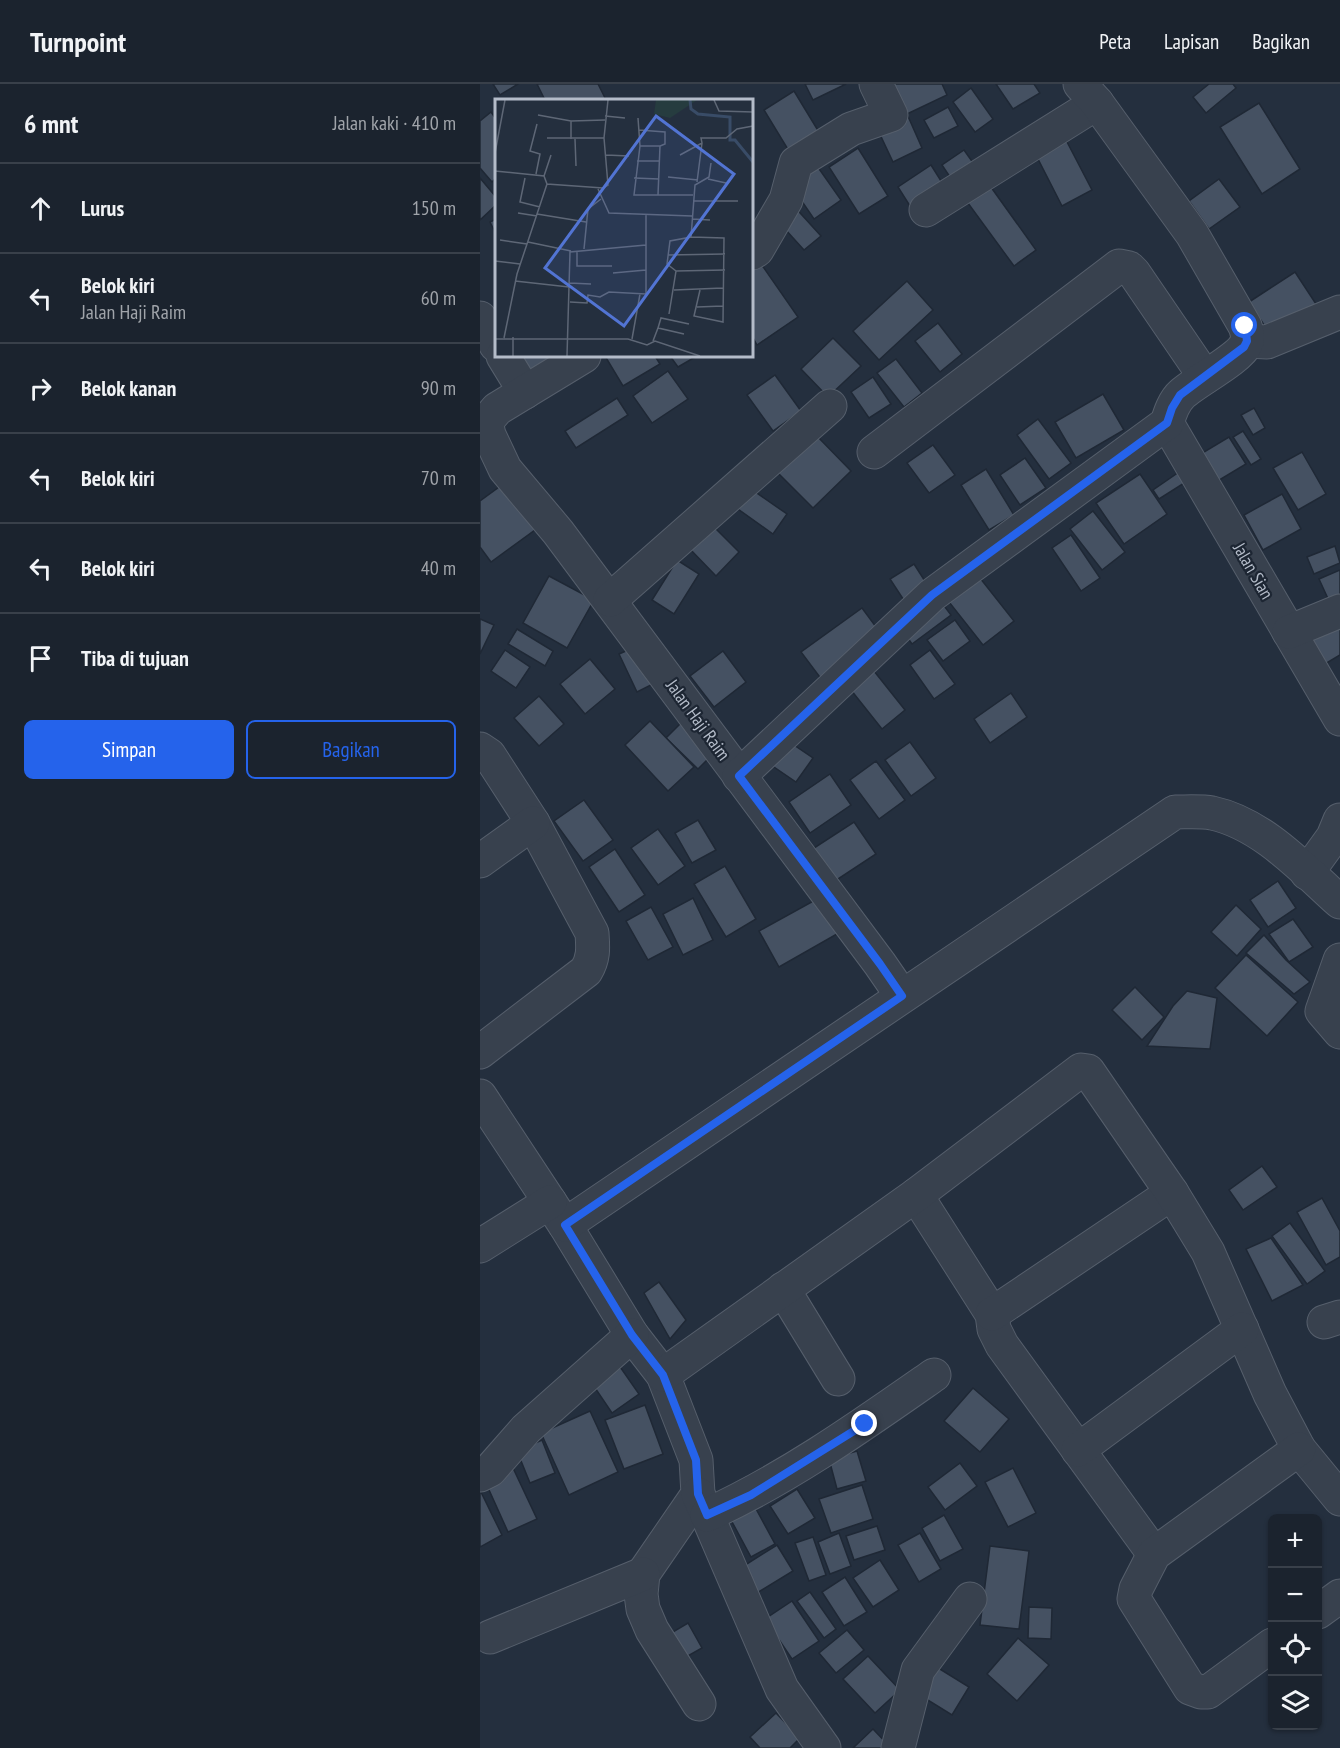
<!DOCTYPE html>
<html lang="id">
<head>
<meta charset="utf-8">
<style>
	:root { --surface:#1b232e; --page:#282f3a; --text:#f1f3f6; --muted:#a0a4aa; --line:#39404a; --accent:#2563eb }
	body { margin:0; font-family:"PT Sans Narrow",sans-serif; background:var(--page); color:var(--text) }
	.controls { position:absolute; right:18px; bottom:18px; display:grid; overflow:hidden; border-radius:9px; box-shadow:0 2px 4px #0004 }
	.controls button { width:54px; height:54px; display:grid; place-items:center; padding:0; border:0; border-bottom:2px solid var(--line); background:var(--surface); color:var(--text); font:30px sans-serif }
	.stop { position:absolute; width:18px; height:18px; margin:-14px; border:4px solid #2563eb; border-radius:50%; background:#fff }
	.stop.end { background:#2563eb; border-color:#fff; box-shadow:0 2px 6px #0008 }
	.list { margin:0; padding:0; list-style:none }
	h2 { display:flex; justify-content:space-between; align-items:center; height:78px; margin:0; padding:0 24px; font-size:26px }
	h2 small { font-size:20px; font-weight:400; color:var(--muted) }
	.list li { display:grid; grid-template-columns:39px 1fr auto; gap:18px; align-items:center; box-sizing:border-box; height:90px; padding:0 24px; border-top:2px solid var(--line) }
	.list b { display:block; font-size:22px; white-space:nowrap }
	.list p { margin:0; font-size:20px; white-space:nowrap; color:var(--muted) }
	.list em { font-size:20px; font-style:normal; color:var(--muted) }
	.actions { display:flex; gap:12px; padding:18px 24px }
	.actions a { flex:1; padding:14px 0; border:2px solid var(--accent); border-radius:9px; text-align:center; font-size:21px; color:var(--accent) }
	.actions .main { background:var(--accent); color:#fff }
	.icon { flex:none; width:33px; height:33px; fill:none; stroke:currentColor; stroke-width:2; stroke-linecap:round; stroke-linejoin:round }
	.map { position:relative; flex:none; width:860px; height:1664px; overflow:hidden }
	header { display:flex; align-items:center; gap:36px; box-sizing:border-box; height:84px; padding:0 30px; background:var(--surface); border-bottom:2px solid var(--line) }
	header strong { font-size:28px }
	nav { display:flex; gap:33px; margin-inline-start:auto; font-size:21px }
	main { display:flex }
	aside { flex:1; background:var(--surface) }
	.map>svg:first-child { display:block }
	.building { fill:#455162; stroke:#1f2835; stroke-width:1.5 }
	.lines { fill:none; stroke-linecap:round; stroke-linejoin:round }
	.minor-casing { stroke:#565f6c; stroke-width:35 }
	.minor { stroke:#38414e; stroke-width:33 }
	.route { stroke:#2563eb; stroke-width:8 }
	.labels { text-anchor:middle; stroke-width:4.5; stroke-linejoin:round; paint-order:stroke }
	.street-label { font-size:18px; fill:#b4bcc9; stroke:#1d2633 }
	.inset-river { fill:none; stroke:#394c67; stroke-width:3 }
	.inset-road { fill:none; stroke:#5e6776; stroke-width:1.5 }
	.view { fill:#5274d3; fill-opacity:0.15; stroke:#5274d3; stroke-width:3 }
	.inset-edge { fill:none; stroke:#b4bcc9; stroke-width:3 }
</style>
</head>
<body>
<header>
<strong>Turnpoint</strong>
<nav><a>Peta</a><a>Lapisan</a><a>Bagikan</a></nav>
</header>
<main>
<aside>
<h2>6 mnt<small>Jalan kaki · 410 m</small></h2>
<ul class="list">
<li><svg class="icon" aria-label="ahead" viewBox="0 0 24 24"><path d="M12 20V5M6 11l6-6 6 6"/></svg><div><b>Lurus</b></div><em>150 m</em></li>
<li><svg class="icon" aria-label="left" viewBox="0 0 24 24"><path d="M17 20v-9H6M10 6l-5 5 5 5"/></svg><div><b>Belok kiri</b><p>Jalan Haji Raim</p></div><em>60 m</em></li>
<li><svg class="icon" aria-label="right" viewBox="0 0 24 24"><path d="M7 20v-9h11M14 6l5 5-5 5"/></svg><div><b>Belok kanan</b></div><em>90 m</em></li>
<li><svg class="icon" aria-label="left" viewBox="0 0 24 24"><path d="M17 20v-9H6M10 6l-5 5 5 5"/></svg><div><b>Belok kiri</b></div><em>70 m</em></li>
<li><svg class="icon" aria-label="left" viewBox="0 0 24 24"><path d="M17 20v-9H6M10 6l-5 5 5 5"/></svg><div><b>Belok kiri</b></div><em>40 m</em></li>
<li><svg class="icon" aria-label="arrive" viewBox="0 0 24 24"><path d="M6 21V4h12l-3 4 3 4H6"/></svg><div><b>Tiba di tujuan</b></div></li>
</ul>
<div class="actions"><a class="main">Simpan</a><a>Bagikan</a></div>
</aside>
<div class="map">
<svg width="860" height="1664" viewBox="0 0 860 1664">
	<rect width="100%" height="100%" fill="#242f3e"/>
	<!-- building -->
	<g class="building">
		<path d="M13,0H38L20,11Z"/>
		<path d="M57,0H118L126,16H65Z"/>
		<path d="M325,0H366L333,16Z"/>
		<path d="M412,0H462L467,11L427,30Z"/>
		<path d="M516,0H554L560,9L533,25Z"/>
		<path d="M729,0H753L756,4L726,29L713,13Z"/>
		<path d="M491,4L513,35L495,48L473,18Z"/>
		<path d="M314,7L345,58L315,77L284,26Z"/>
		<path d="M779,19L820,85L782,110L740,43Z"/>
		<path d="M468,23L478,42L454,54L444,36Z"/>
		<path d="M11,28L16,35V94L12,98L0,84V37Z"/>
		<path d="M427,30L442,64L413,78L397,44Z"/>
		<path d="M586,56L612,106L582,122L556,71Z"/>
		<path d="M378,64L408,112L379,130L349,83Z"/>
		<path d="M484,66L501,90L478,105L462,81Z"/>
		<path d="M335,79L361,116L334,135L308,97Z"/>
		<path d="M451,81L468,108L435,130L418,103Z"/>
		<path d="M0,94L16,113V121L0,136Z"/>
		<path d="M739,95L760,123L729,145L709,117Z"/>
		<path d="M508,99L556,166L534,182L485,115Z"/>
		<path d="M311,119L341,152L324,166L295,134Z"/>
		<path d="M16,135V150L10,138Z"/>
		<path d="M277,174L318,233L277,261L272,252V178Z"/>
		<path d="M815,188L838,223L792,253L769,218Z"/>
		<path d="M427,197L453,226L399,276L373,247Z"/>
		<path d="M458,239L482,270L460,288L435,257Z"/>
		<path d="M353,254L381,282L348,313L321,285Z"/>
		<path d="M29,272H91L48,303Z"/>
		<path d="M125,272H175L180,280L143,302Z"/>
		<path d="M190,272H217L198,283Z"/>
		<path d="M416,275L442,309L424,323L397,289Z"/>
		<path d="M188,287L208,315L172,339L153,312Z"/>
		<path d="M295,291L321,327L293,347L267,311Z"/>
		<path d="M393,293L411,320L389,334L371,308Z"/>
		<path d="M623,310L644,346L596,374L575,338Z"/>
		<path d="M137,314L148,331L96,364L85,347Z"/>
		<path d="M774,324L785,344L773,351L761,331Z"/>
		<path d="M558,335L591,379L569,395L537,351Z"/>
		<path d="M763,347L781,375L771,381L753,353Z"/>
		<path d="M333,348L371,387L333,424L295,386Z"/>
		<path d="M749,353L766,380L736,398L719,371Z"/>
		<path d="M453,361L475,391L449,409L427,379Z"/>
		<path d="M822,368L846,410L818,426L793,384Z"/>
		<path d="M545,374L566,404L540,421L520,391Z"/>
		<path d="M506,385L534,431L509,446L481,401Z"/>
		<path d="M702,386L709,396L679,415L673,406Z"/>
		<path d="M660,390L687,430L644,460L616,419Z"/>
		<path d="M26,398L59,443L11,478L0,463V417Z"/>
		<path d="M271,405L307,430L293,450L258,425Z"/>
		<path d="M802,410L821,445L783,466L764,431Z"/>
		<path d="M613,427L645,468L622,486L590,445Z"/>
		<path d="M231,440L259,468L236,492L208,463Z"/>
		<path d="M591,451L620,494L601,507L572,464Z"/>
		<path d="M855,462L860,479L834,490L827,473Z"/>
		<path d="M197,476L219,490L194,530L172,516Z"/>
		<path d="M434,480L450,505L427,521L410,495Z"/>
		<path d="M860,486V514L850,519L839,495Z"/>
		<path d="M69,492L114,516L87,564L43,539Z"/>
		<path d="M500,494L534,537L503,561L469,518Z"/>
		<path d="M459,515L471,531L432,560L420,543Z"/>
		<path d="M382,524L402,551L342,596L321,568Z"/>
		<path d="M860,529V571L845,580L826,549Z"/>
		<path d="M0,535L14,541L0,570Z"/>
		<path d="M475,536L490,557L463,577L447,556Z"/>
		<path d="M37,545L73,567L65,582L28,560Z"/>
		<path d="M162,560L179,597L157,608L139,570Z"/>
		<path d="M25,566L50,583L36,604L11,587Z"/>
		<path d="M450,566L475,600L454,615L430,581Z"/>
		<path d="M243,567L266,598L234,623L210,592Z"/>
		<path d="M110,575L135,605L105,630L80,600Z"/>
		<path d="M390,582L425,626L402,645L367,601Z"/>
		<path d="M531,609L547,633L510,659L494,635Z"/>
		<path d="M59,612L84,640L59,662L34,634Z"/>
		<path d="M205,635L237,666L218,685L186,654Z"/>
		<path d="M170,637L214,683L188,707L145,661Z"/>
		<path d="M302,653L333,674L316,698L285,677Z"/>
		<path d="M430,658L456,694L431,712L405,676Z"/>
		<path d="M396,677L425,716L399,735L370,696Z"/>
		<path d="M350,690L371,721L330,749L309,718Z"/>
		<path d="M104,716L133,756L103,777L74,737Z"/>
		<path d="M218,736L236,766L212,779L195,749Z"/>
		<path d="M374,738L396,770L355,797L334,764Z"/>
		<path d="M178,745L205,782L178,801L151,764Z"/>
		<path d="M135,765L165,811L139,828L109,783Z"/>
		<path d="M245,782L276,835L246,853L214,800Z"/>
		<path d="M798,797L816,824L788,843L770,816Z"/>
		<path d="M213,814L233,856L203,871L183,830Z"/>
		<path d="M337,815L357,850L299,883L279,847Z"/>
		<path d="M756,821L781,845L757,872L731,848Z"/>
		<path d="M171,823L193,863L168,876L146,837Z"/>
		<path d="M813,835L833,863L809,878L789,850Z"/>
		<path d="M784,851L806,876L830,898L814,910L766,869Z"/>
		<path d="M766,871L818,918L787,952L735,904Z"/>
		<path d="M655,903L684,933L662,956L632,926Z"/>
		<path d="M707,907L737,914L730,965L667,962L693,922Z"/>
		<path d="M782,1082L797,1103L763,1126L749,1106Z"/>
		<path d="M842,1114L860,1147V1173L846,1181L817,1128Z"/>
		<path d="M810,1139L845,1187L827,1200L792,1152Z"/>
		<path d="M791,1154L823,1201L792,1217L766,1165Z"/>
		<path d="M179,1198L206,1236L190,1255L164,1209Z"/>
		<path d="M136,1277L159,1310L132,1329L109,1295Z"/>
		<path d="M493,1304L529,1335L500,1368L464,1337Z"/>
		<path d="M165,1321L183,1370L144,1385L125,1336Z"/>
		<path d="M110,1327L138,1388L89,1411L61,1349Z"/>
		<path d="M62,1356L75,1389L50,1399L37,1367Z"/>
		<path d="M377,1367L386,1397L357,1405L349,1375Z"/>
		<path d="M480,1379L497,1402L465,1426L448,1403Z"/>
		<path d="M33,1384L57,1435L28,1448L5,1397Z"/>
		<path d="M533,1384L556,1429L528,1443L505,1398Z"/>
		<path d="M382,1401L393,1435L351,1449L339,1415Z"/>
		<path d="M317,1405L335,1434L308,1450L290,1422Z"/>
		<path d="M0,1406L22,1451L0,1463Z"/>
		<path d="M275,1423L295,1460L271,1473L251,1436Z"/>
		<path d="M464,1431L483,1465L460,1477L442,1444Z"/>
		<path d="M397,1442L405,1466L374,1476L366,1452Z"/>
		<path d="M359,1449L371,1482L350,1490L338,1458Z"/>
		<path d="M440,1449L461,1485L439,1498L418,1461Z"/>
		<path d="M333,1453L346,1491L329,1497L315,1459Z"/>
		<path d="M297,1461L313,1487L277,1509L262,1483Z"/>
		<path d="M510,1462L549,1467L539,1545L500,1541Z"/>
		<path d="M400,1476L419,1506L393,1523L373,1494Z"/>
		<path d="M365,1493L387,1528L364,1542L342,1508Z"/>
		<path d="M330,1508L356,1545L344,1554L317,1517Z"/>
		<path d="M312,1517L339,1557L312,1575L285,1535Z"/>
		<path d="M549,1523L572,1524L571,1555L548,1554Z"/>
		<path d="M208,1539L222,1564L199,1577L186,1552Z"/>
		<path d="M367,1546L384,1566L356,1589L339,1569Z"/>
		<path d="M538,1554L569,1581L537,1617L507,1590Z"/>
		<path d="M388,1572L420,1606L395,1629L363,1595Z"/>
		<path d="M455,1582L489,1603L472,1631L438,1610Z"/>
		<path d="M296,1629L320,1654L310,1664H280L270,1653Z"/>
		<path d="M393,1645L411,1664H373Z"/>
	</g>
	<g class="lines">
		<defs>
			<g id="minor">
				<path d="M446,126L617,19"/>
				<path d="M272,169L277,166L306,116L316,79L371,45L411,31L396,0"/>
				<path d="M0,234L16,261"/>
				<path d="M767,257L787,258L860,228"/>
				<path d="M23,272L45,308"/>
				<path d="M104,272L17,325L6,338L9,351L25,385L78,448L400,880L422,912"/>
				<path d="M687,339L860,635"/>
				<path d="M394,368L639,182L649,184L654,189L725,293"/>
				<path d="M130,516L350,322"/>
				<path d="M809,548L860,527"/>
				<path d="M0,665L9,671L53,739L112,849C113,864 114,874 106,887L0,968"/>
				<path d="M259,692L452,511L687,339C690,329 694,317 702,310C716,297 759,275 766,260C769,254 767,248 765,242L712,150L617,19L600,0"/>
				<path d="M0,777L53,739"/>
				<path d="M827,789L853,753L860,736"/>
				<path d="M860,876L842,927L860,948"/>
				<path d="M0,1012L85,1141L152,1251L183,1291L216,1376L218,1410L163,1490L161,1510L163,1525L172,1546L219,1620"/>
				<path d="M436,1111L512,1230L514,1245L522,1261L674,1470"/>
				<path d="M85,1141L695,728C707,728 721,727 732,729C783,740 823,785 860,818"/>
				<path d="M0,1162L70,1118"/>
				<path d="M303,1205L358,1295"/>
				<path d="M512,1230L692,1109"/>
				<path d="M844,1238L860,1233"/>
				<path d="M183,1291L436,1111L601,986L608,987L692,1109L728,1168L790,1310L819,1365L860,1415"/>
				<path d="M598,1366L762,1245"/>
				<path d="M0,1391L10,1386L46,1345L152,1251"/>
				<path d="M218,1410L302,1605L344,1664"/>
				<path d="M227,1431C308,1394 381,1342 454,1291"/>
				<path d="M838,1528L860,1512"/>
				<path d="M10,1553L163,1490"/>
				<path d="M792,1561L728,1608H721L710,1604L654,1515L656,1505L674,1470L819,1365"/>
				<path d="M418,1664L438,1586L490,1515"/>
			</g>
		</defs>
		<!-- minor casing -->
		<use href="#minor" class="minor-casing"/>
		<!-- minor -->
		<use href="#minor" class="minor"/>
	</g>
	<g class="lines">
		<!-- route -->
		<path class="route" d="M385,1340L271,1411L227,1431L218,1410L216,1376L183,1291L152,1251L85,1141L422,912L400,880L259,692L452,511L687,339L692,324L700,311L764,263L767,257L765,242"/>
	</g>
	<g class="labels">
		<!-- street labels -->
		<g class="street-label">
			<text transform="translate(773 487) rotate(60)" y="6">Jalan Sian</text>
			<text transform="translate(218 636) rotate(54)" y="6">Jalan Haji Raim</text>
		</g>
	</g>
	<!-- overview -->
	<g transform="translate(15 15)">
		<rect width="258" height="258" fill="#242f3e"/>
		<path d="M161,1H202L175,19L159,15Z" fill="#263c3f"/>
		<path class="inset-river" d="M195,1L196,10L203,15L235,18V41H240L258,63"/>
		<path class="inset-road" d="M219,1L224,12L258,13M43,16L76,22L110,21M110,17L130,19M143,19L145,47L139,96H198M76,22V40M144,31L170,33V45L165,47L163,96M52,39H109M80,40L81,67M145,47H165M0,54L10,1M111,56L134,57M185,56L207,44L206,39H231L242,30L258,27M142,62H165M0,72L49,77L52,85L108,89L113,86L109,39L113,1M41,75L45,55L35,52L42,25M49,77L56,56M173,78L203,81M30,79L25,103L45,108M139,79L164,80M213,80L231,84M202,83L207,44M103,90L114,114L197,117M198,102H243M23,114L42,117M42,115L91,123M197,120L215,121M196,138L229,139L228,223L199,217L205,191M5,141L32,145M33,143L76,152M89,150L93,110L106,100M82,152V167H117M173,156L230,155M0,162L25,165M181,172L230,171M118,174L151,171M20,182L74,188M74,184L96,185M179,191L228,189M75,203L92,204L93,196L105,198L114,193L151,195V115M202,208L228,207M174,215L181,172L172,165L175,142L196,138L200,86L214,78L216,64M163,229L166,219L194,225M9,239L22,175L52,85M0,240H133L152,246L160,242L205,257M137,240L145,195M158,242L163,229L189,235M18,257V238M72,257L75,153L151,146"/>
		<path class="view" d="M161,17L239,75L129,227L50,169Z"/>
		<rect width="258" height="258" class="inset-edge"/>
	</g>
</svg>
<div class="controls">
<button>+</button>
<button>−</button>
<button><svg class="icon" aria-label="locate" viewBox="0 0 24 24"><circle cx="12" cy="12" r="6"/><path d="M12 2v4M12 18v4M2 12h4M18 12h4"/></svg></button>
<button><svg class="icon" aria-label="layers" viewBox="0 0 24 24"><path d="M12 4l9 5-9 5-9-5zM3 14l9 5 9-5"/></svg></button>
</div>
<div class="stop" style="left:765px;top:242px"></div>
<div class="stop end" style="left:385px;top:1340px"></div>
</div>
</main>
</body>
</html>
